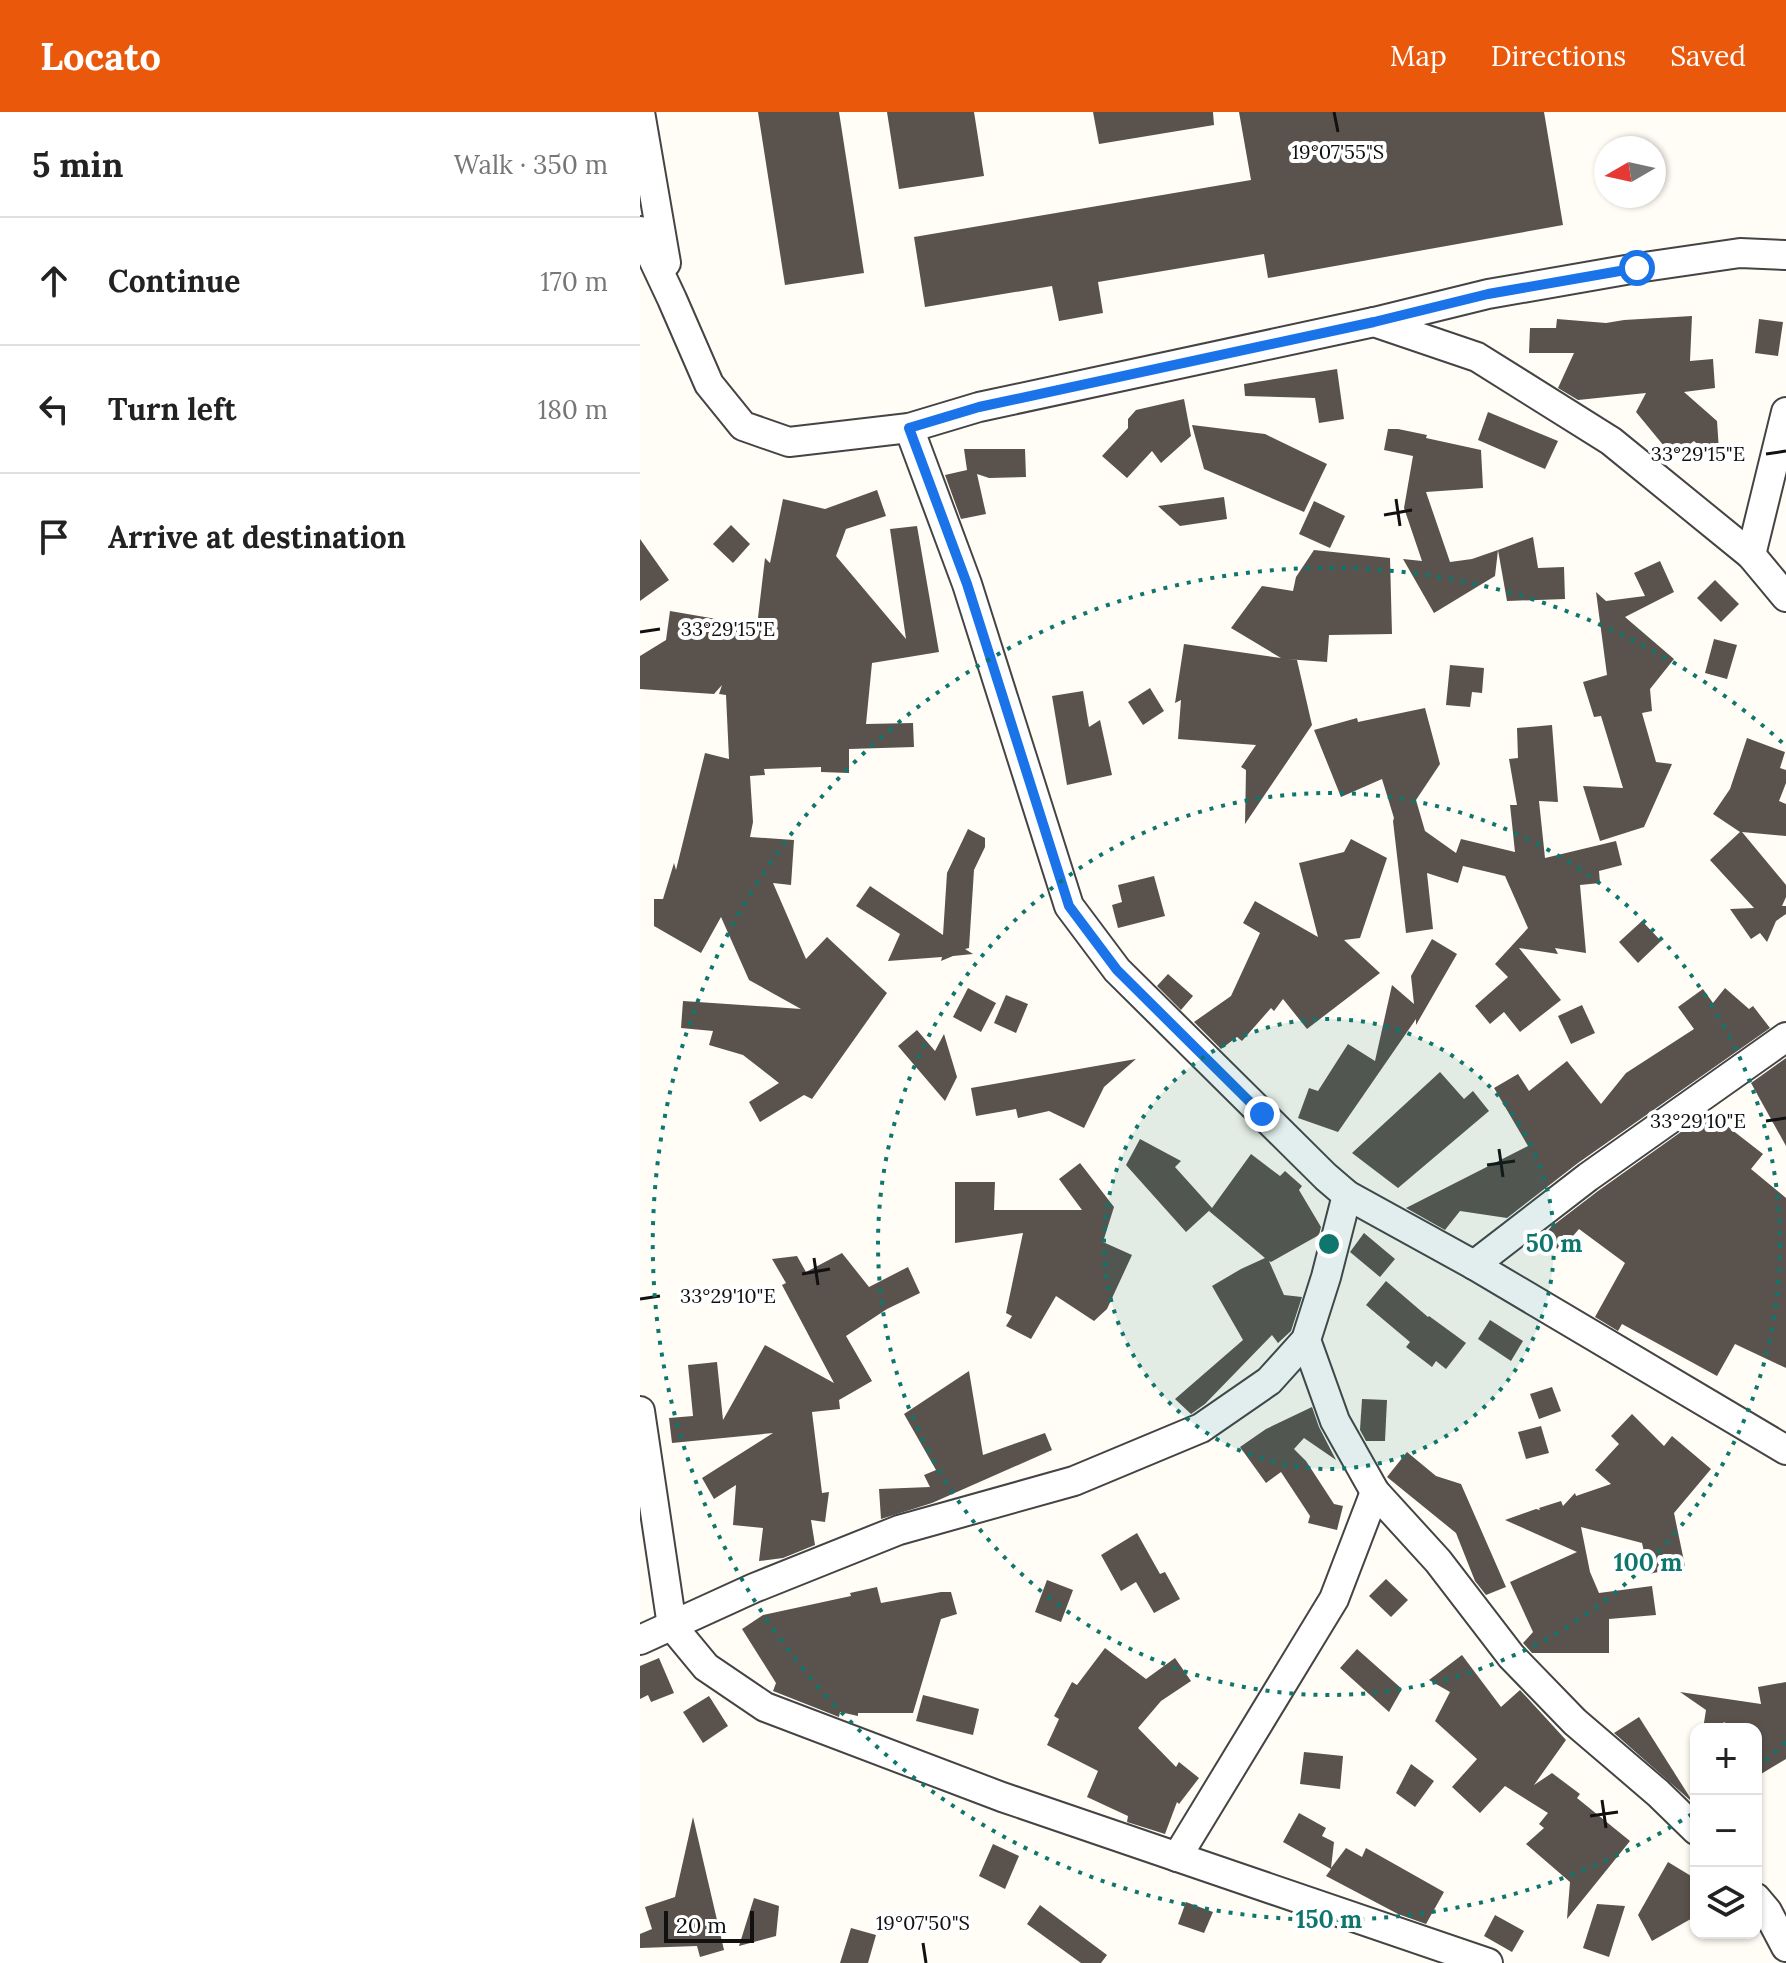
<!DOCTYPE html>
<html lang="en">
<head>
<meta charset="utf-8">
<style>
	:root { --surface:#fff; --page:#f6f6f6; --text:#222; --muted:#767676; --line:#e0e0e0; --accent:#ea580c }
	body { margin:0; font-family:Lora,serif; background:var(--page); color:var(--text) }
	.controls { position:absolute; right:24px; bottom:24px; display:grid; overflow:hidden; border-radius:16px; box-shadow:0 2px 6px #0004 }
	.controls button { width:72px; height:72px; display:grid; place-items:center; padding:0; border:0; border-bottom:2px solid var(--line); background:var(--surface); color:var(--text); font:40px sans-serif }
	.compass { position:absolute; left:954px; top:24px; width:72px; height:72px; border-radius:50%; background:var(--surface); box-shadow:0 2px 6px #0004; rotate:261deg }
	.scale { position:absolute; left:24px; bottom:20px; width:90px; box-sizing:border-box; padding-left:8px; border:4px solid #111; border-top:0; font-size:22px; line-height:28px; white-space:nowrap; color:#111; -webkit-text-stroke:6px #fff; paint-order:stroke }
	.stop { position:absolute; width:24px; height:24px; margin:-18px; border:6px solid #1a73e8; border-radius:50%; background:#fff }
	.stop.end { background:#1a73e8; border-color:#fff; box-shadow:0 2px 8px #0008 }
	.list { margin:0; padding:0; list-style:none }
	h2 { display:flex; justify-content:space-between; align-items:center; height:104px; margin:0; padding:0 32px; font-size:34px }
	h2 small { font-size:26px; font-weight:400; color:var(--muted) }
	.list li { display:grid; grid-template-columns:52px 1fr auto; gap:24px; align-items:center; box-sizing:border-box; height:128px; padding:0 32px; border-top:2px solid var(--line) }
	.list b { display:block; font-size:30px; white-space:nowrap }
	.list em { font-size:26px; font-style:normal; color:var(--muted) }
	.icon { flex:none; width:44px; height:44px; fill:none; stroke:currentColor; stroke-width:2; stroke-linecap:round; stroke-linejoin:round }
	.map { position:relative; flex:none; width:1146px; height:1851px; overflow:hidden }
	header { display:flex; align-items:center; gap:48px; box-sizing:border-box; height:112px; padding:0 40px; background:var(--accent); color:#fff }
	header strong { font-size:38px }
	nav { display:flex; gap:44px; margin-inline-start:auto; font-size:28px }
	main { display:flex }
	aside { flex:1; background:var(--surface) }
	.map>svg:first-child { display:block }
	.building { fill:#5a524d }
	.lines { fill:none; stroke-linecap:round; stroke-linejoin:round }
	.street-casing { stroke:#444; stroke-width:32 }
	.street { stroke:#fff; stroke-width:28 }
	.route { stroke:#1a73e8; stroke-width:10 }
	.ticks { fill:none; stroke:#111; stroke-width:3 }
	.ring { fill:none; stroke:#0f766e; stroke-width:4; stroke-dasharray:4 8 }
	.ticks-label { font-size:20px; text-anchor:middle; fill:#111; stroke:#fff; stroke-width:8; stroke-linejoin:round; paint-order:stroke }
	.centre { fill:#0f766e; stroke:#fff; stroke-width:4 }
	.ring-label { font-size:24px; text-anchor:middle; font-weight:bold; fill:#0f766e; stroke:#fff; stroke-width:8; stroke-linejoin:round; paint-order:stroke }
</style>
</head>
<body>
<header>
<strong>Locato</strong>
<nav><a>Map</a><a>Directions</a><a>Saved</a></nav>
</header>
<main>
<aside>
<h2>5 min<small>Walk · 350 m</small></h2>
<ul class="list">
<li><svg class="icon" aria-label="ahead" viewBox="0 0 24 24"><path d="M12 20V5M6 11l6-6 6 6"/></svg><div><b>Continue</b></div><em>170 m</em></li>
<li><svg class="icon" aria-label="left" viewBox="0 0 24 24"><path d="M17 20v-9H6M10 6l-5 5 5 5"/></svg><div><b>Turn left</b></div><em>180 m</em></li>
<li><svg class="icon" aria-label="arrive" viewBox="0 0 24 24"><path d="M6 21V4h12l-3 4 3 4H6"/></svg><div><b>Arrive at destination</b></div></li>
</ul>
</aside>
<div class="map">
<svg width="1146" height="1851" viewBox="0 0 1146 1851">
	<rect width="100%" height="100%" fill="#fffdf5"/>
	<!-- building -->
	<g class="building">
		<path d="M118,0H199L224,161L145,173Z"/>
		<path d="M247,0H334L344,64L259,77Z"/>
		<path d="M453,0H573L574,13L459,32Z"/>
		<path d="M599,0H904L923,113L628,166L624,142L458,170L463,201L419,209L412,174L285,195L274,125L611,68Z"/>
		<path d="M1052,204L1050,249L1073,247L1075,276L1044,280L1077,309L1080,353L1054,329L1033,345L996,300L1006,281L938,288L918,276L934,241H889L890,216H916L917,207L966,211L984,208Z"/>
		<path d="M1119,207L1143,210L1138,244L1115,241Z"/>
		<path d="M697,257L704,307L679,311L675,286L605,284L604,272Z"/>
		<path d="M544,287L551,324L521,351L512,339L487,366L462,344L488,316V307L496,298Z"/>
		<path d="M848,300L918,329L905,357L838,328Z"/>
		<path d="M552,313L625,322L687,352L664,400L564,357Z"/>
		<path d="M748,317H758L787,323L786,326L841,338L843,376L786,380L810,450L832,447L858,438L855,464L794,501L763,447L782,449L764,396L773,344L744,338Z"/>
		<path d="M324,337H385L386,365L349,366L337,362L346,402L321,407L305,363L327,358Z"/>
		<path d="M237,378L246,404L206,417L196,444L266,527L250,417L277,414L299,540L232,551L226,612L273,611L274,635L209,637V661L181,660V655L124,657L125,663L110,664L113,710L110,725L154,728L151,773L133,771L166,847L187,825L247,881L172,987L164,983L120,1010L109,990L139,971L103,943L69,933L73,919L41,916L43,889L161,897L109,868L81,805L61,841L14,814V787H23L34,751L36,758L65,641L89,647L86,583L79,582L82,573L74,582L0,577V544L26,528L30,499L117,514L125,446L130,451L143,387L185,397Z"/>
		<path d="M584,385L587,407L540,414L518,394Z"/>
		<path d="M674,389L705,404L690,436L659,422Z"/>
		<path d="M91,413L110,432L93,451L73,432Z"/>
		<path d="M893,425L898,456L924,455L925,487L867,489L858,438Z"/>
		<path d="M0,427L29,468L0,489Z"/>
		<path d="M674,438L750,446L752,522L689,523L687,550L646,547L657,548L672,613L605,712L606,658L601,655L616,633L538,627L541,588L535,591L544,532L641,546L591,516L622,474L653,479L656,465Z"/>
		<path d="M1020,449L1034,480L985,505L1034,547L1010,577L1012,599L1002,601L1016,650L1032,652L1004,715L960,729L943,674L983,676L961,604L954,605L943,570L967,563L956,480L966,489L1005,484L994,461Z"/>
		<path d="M1075,468L1099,492L1081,510L1057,486Z"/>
		<path d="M1074,527L1097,533L1087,567L1065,561Z"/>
		<path d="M810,553L844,556L842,581L832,580L830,595L806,593Z"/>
		<path d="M510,576L524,599L503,613L488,590Z"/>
		<path d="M443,579L449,615L460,608L472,663L427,673L412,584Z"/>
		<path d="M785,596L800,652L776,688L785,719L816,741L821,727L875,740L870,693H877L869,647L878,646L877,616L912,613L918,690L899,689L905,746L976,729L982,753L959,759L960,771L940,773L946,841L915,836L918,842L879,836L921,888L880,920L864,900L850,912L835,894L868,865L855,852L888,816L865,764L823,754L818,771L787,761L793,817L766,821L753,709L754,706L742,667L701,685L674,618L717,606L718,610Z"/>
		<path d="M1107,626L1145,640L1140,656L1146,658V671L1139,689L1146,692V724L1102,720L1146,773V785L1142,794H1146V802L1136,809L1127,830L1120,821L1111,827L1090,797L1114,796L1070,748L1100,720L1073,702L1090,677Z"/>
		<path d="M328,717L345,726V735L334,758L329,836L325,837L333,842L313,844L301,849L302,845L248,849L260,822L216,794L230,774L303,823L307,761Z"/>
		<path d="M711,727L747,746L720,826L704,828L740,861L667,917L643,887L634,899L631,896L602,929L597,925L581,937L554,910L591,884L620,821L603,811L615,789L678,825L659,751L704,740Z"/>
		<path d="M514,764L525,804L478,816L472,793L482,790L478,773Z"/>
		<path d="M1002,809L1021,829L998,851L979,830Z"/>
		<path d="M792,827L817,842L776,913V907L698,1020L658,1006L669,976L678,979L708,932L735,949L752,873L774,892L771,864Z"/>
		<path d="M528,862L553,884L541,898L517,874Z"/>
		<path d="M328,876L356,891L341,920L313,905Z"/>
		<path d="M1085,876L1109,897L1113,894L1130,916L938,1051L867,1106L820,1099L805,1118L766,1096L888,1034L854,976L878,962L889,979L927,949L961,992L986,961L1054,917L1038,895L1063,877L1073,891Z"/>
		<path d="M366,883L388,892L376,921L354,911Z"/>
		<path d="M942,893L955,921L931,932L918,904Z"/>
		<path d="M277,918L295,939L304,922L317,965L305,989L258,934Z"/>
		<path d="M1146,946V1034L1111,971Z"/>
		<path d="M496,947L464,975L444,1016L409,999L378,1006L376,997L336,1004L331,976Z"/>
		<path d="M800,960L824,987L833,979L849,999L758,1076L712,1041Z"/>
		<path d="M1069,1000L1123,1042L1111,1057L1146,1086V1256L1095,1232L1077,1264L982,1212L978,1219L955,1205L985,1151L939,1117L920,1139L903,1125L911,1115L958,1079Z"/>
		<path d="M500,1027L541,1049L535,1055L572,1096L611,1042L640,1064L645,1059L662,1074L659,1078L681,1115L679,1123L631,1150L629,1149L644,1183L662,1185L651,1219L638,1231L632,1223L565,1292L551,1302L535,1287L603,1228L572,1174L601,1157L625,1146L569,1099L571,1097L546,1120L486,1053Z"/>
		<path d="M440,1051L474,1095L463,1130L492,1143L467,1197L454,1209L416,1184L391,1227L366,1214L372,1204L366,1201L383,1121L315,1131V1070H355L354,1098H442L419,1067Z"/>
		<path d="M724,1121L755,1147L740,1165L710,1140Z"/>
		<path d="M202,1141L229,1175L268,1155L280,1181L247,1197L206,1224L232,1269L199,1288L200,1297L172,1300L182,1381L189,1380L185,1410L171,1408L175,1433L143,1446L119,1449L123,1416L93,1413L96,1373L74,1387L62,1366L133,1321L32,1331L29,1306L53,1304L48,1253L77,1250L83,1308L125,1233L194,1271L142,1173L146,1171L132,1147L157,1144L166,1160Z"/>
		<path d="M746,1169L788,1205L789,1204L826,1231L806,1257L796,1249L792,1255L766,1235L770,1230L726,1193Z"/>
		<path d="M850,1208L883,1229L871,1249L838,1227Z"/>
		<path d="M329,1259L343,1343L405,1321L412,1338L292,1391L241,1407L239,1377L290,1375L284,1363L296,1358L264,1302Z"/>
		<path d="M912,1275L921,1299L899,1307L890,1282Z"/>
		<path d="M722,1287L747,1288L745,1329H726L720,1318Z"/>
		<path d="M672,1295L679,1315L696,1348L664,1326L654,1337L666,1349L694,1392L703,1394L697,1418L668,1411L670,1404L641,1360L626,1371L600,1335L626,1317Z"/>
		<path d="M992,1302L1024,1334L1032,1324L1071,1357L1034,1401L1045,1454L1009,1462L1002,1431L941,1415L950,1460L959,1481L1012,1474L1016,1503L969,1507V1541H892L883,1531L893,1520L870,1470L937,1440L865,1408L896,1397L900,1398L899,1396L921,1389L923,1394L935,1381L936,1384L971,1372L955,1358L979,1332L971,1324Z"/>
		<path d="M901,1314L909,1341L886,1347L878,1320Z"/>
		<path d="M767,1340L796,1364L821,1372L866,1475L846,1483L835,1469L816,1421L747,1365Z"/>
		<path d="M497,1421L520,1462L525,1460L540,1487L514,1501L496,1470L481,1479L461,1443Z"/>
		<path d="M746,1467L768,1488L751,1505L729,1484Z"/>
		<path d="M407,1468L433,1478L421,1510L395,1500Z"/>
		<path d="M237,1475L241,1491L301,1480H311L317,1502L301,1507L273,1601H218V1604L200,1600L199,1605L133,1579L136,1571L102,1517L123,1503L211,1484L210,1481Z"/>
		<path d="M465,1536L506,1567L535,1546L551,1569L521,1589L498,1616L536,1655L539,1650L559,1666L539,1692L537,1690L525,1722L487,1710L488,1704L447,1685L458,1659L407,1633L419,1607L414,1604L432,1570L437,1573Z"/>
		<path d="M717,1537L762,1577L749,1600L700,1556Z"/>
		<path d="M822,1543L861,1595L880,1578L926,1628L894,1673L912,1661L940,1682L937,1686L990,1729L927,1807L930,1770L886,1732L904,1716L899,1712L908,1701L865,1674L840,1701L812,1675L837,1647L795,1609L810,1580L789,1568Z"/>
		<path d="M19,1546L34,1581L11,1590L8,1583L0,1587V1554Z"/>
		<path d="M1146,1570V1647L1116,1665V1617H1094L1084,1610L1079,1617H1063L1066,1598L1040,1580L1121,1592L1118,1575Z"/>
		<path d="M283,1583L339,1597L333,1623L276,1609Z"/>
		<path d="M69,1584L88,1614L63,1631L43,1600Z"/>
		<path d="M999,1605L1051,1687L1050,1688L974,1621Z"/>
		<path d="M664,1640L703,1644L700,1677L660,1672Z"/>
		<path d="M771,1652L794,1669L775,1695L756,1681Z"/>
		<path d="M659,1701L686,1716L682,1724L694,1730L691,1756L706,1736L722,1745L726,1736L804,1780L786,1812L758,1802L686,1764L691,1757L643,1730Z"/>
		<path d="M53,1705L84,1838L60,1845L57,1834L0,1836V1822L12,1817L5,1795L35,1785Z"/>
		<path d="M353,1732L379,1744L365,1777L339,1764Z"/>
		<path d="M1028,1750L1056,1767V1804L1012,1829L998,1803Z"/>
		<path d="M114,1786L139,1794L136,1824L99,1834Z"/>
		<path d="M546,1790L573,1800L564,1821L538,1812Z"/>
		<path d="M957,1792L985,1794L969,1845L943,1836Z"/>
		<path d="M400,1793L467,1843L461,1851H441L387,1812Z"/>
		<path d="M855,1803L884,1819L872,1840L844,1824Z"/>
		<path d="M211,1816L236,1823L228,1851H200Z"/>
	</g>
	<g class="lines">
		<defs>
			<g id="street">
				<path d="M0,0L26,151"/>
				<path d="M0,119L32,187L69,272L103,314L149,330L269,316L339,295L734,210L837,245L971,329L1111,443L1146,485"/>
				<path d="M734,210L848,182L997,156L1100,141L1146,143"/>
				<path d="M269,316L327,472L429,794L477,858L686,1065L707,1083L834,1153L1146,1338"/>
				<path d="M1111,443L1146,300"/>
				<path d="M834,1153L948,1065L1146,925"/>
				<path d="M666,1228L695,1309L735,1380L798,1449L871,1544L935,1610L1018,1681L1056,1718"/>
				<path d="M0,1299L32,1514L66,1555L125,1595L362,1685L848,1851"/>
				<path d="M0,1528L114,1476L259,1418L434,1369L561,1316L629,1269L666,1228L686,1165L707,1083"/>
				<path d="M537,1745L694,1487L735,1380"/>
				<path d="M1116,1786L1127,1799L1146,1835"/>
			</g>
		</defs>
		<!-- street casing -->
		<use href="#street" class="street-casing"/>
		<!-- street -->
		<use href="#street" class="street"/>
	</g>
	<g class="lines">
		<!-- route -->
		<path class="route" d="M622,1002L477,858L429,794L327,472L269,316L339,295L734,210L848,182L997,156"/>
	</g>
	<!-- ticks -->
	<path class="ticks" d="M694,0L698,20M1126,342L1146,339M756,387L760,414M744,403L772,398M0,520L20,517M1126,1009L1146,1006M859,1037L863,1065M847,1053L875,1049M174,1146L178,1173M162,1162L190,1157M0,1187L20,1184M962,1688L966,1716M950,1704L978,1700M283,1831L286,1851"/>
	<!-- distance rings -->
	<circle cx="689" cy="1132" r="225" fill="#0f766e" fill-opacity=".12"/>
	<g class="ring">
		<circle cx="689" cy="1132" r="225"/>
		<circle cx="689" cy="1132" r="451"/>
		<path d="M1146 1630A676 676 0 0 1 1119 1654M1052 1702A676 676 0 1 1 1146 634"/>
	</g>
	<g class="ticks-label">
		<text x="698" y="47">19°07'55"S</text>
		<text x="1058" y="349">33°29'15"E</text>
		<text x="88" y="524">33°29'15"E</text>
		<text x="1058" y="1016">33°29'10"E</text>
		<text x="88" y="1191">33°29'10"E</text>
		<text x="283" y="1818">19°07'50"S</text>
	</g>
	<circle cx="689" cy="1132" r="12" class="centre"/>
	<g class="ring-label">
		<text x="914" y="1140">50 m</text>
		<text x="1008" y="1459">100 m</text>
		<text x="689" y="1816">150 m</text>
	</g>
</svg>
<div class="controls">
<button>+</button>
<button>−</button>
<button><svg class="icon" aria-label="layers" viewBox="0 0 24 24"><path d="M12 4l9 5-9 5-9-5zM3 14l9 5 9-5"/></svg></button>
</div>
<svg class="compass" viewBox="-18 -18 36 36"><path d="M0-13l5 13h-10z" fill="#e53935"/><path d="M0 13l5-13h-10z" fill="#767676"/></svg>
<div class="scale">20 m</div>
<div class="stop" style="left:997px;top:156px"></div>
<div class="stop end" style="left:622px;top:1002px"></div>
</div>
</main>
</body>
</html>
